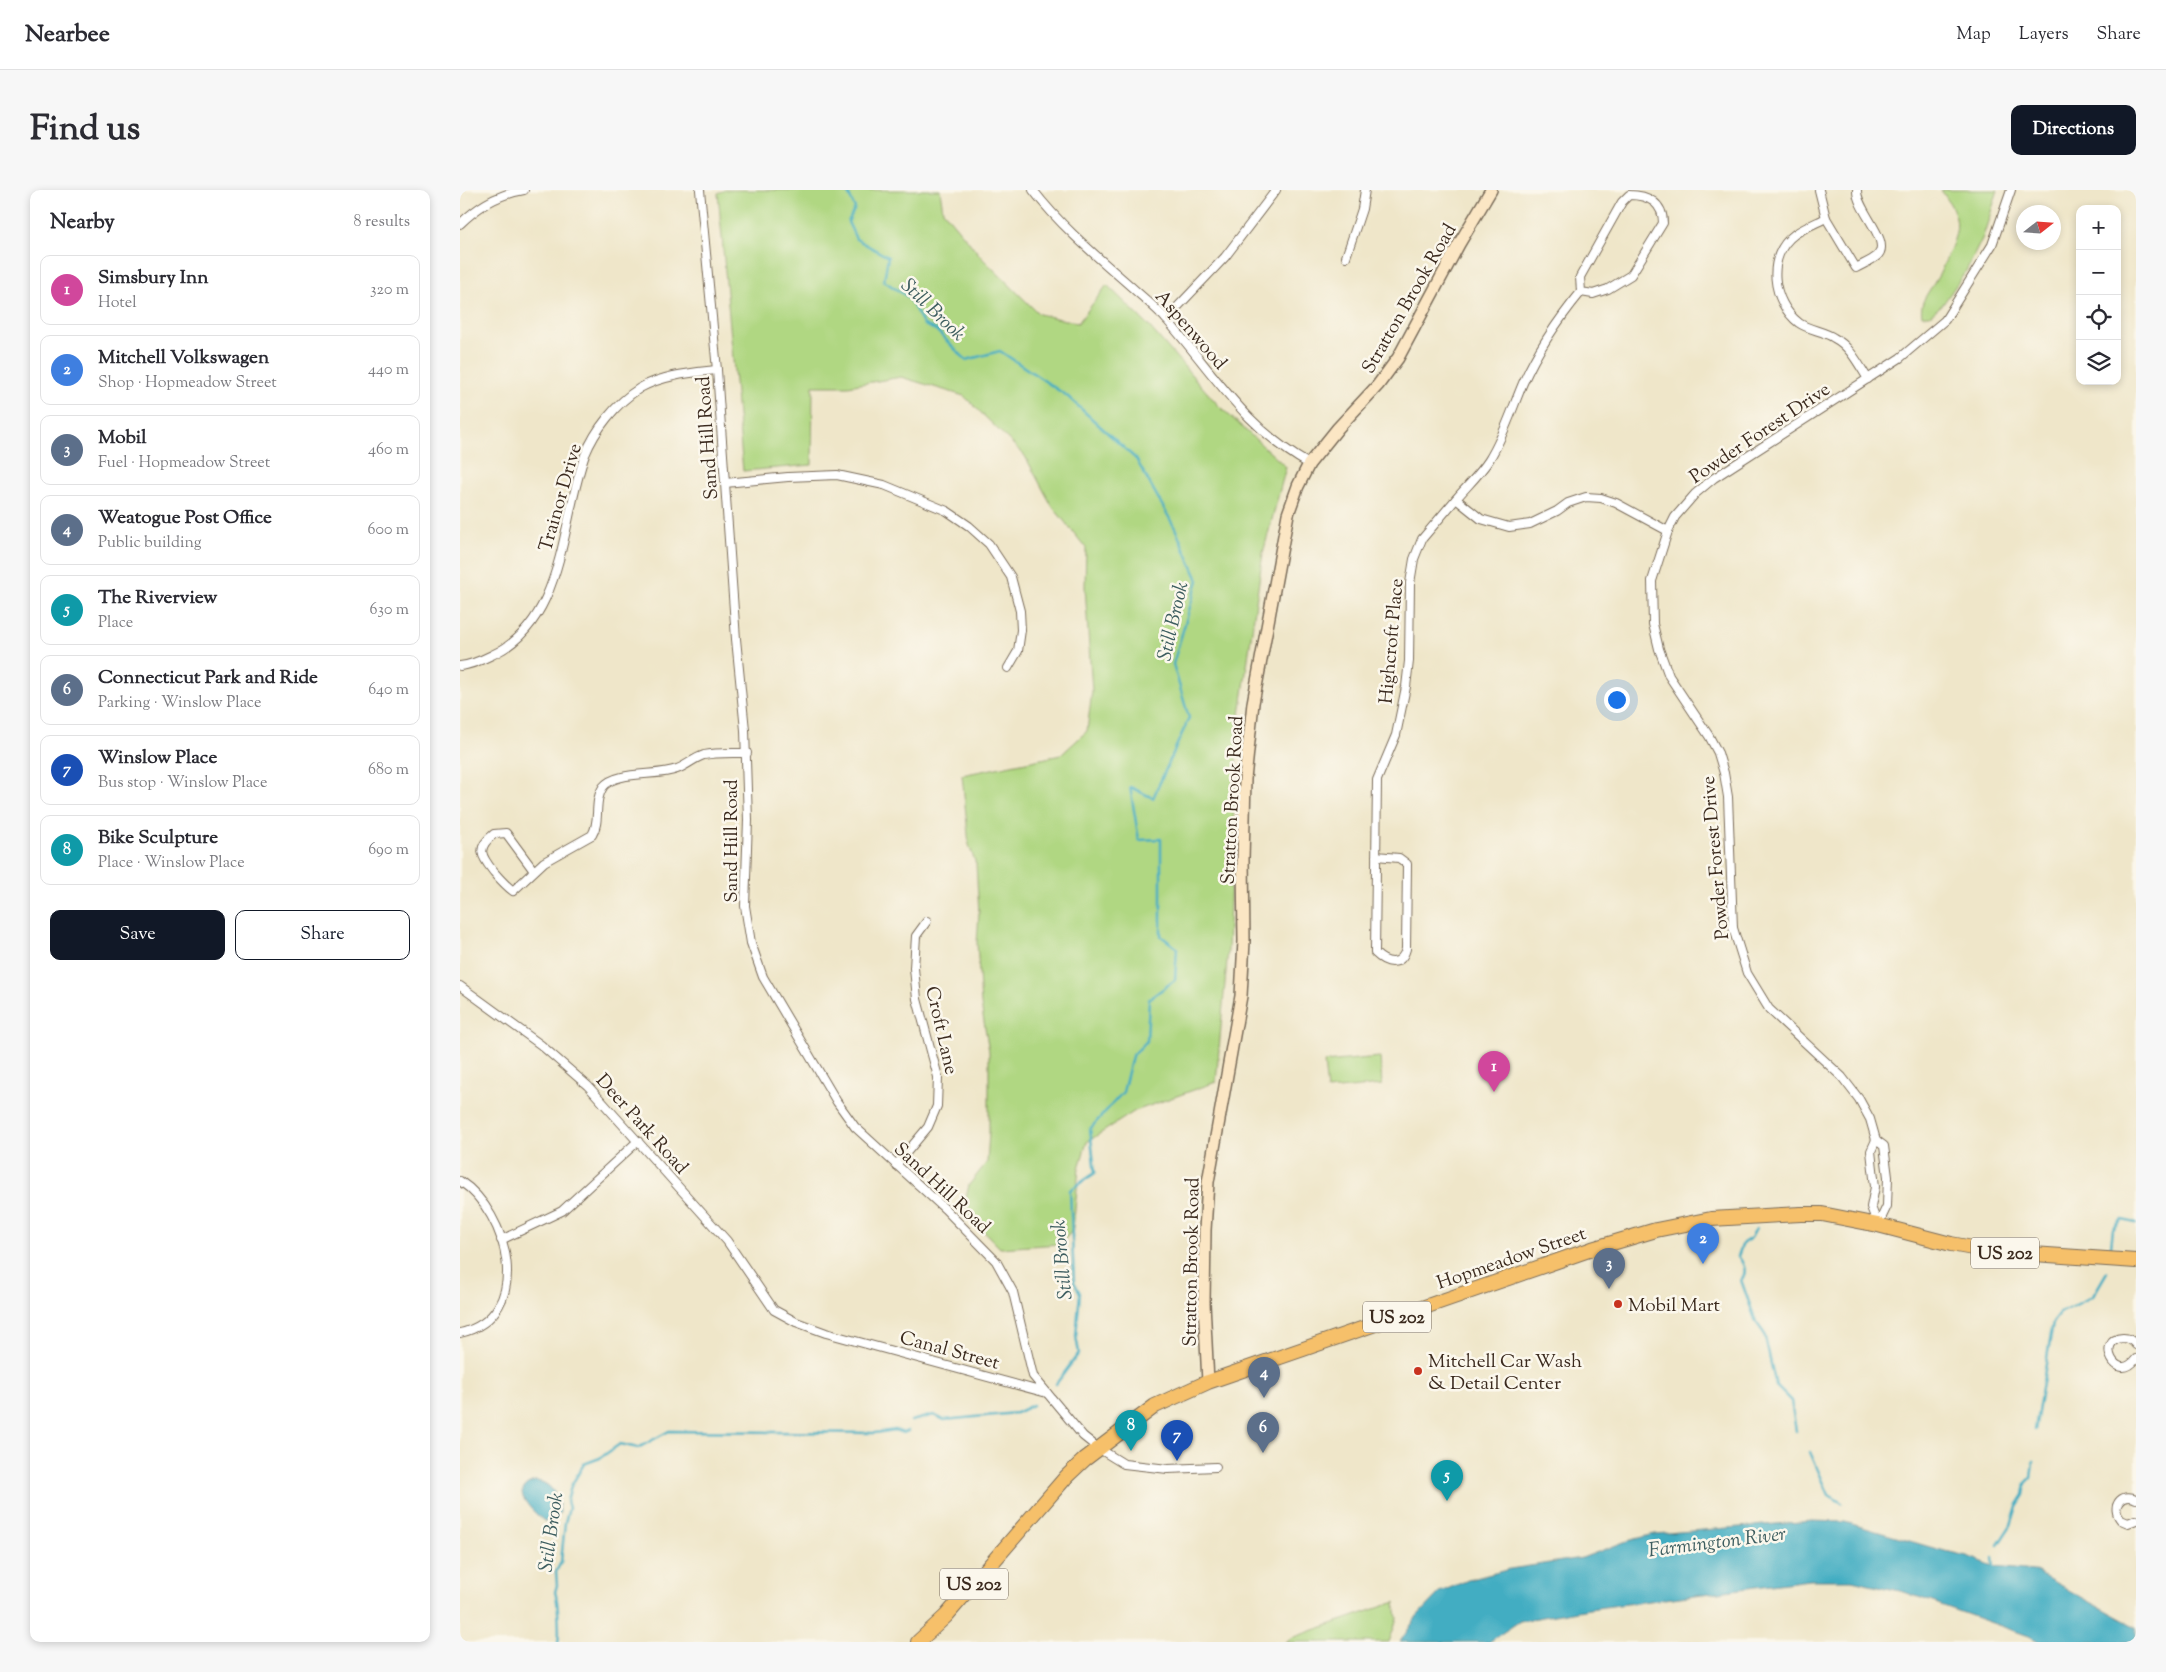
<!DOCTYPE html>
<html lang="en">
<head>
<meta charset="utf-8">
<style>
	:root { --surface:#fff; --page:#f7f7f7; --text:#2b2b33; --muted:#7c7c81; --line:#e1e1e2; --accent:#111827 }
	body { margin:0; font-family:"Sorts Mill Goudy",serif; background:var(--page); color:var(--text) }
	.controls { position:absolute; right:15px; top:15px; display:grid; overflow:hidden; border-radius:10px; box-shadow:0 2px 8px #0003 }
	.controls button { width:45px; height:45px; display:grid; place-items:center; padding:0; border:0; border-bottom:1px solid var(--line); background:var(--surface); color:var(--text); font:25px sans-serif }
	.compass { position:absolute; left:1556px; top:15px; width:45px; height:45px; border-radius:50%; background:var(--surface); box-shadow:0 2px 8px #0003; rotate:73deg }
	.you { position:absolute; left:1156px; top:509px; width:18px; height:18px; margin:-12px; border:4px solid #fff; border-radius:50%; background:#1a73e8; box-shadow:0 0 0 8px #1a73e833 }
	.badge { display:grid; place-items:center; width:32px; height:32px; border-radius:50%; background:var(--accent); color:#fff; font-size:16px; font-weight:700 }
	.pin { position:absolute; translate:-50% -41px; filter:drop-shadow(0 1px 2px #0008) }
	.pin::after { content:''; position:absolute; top:26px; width:18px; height:15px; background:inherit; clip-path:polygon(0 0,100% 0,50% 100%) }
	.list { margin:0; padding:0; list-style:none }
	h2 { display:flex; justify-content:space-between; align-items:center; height:65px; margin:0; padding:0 20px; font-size:21px }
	h2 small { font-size:16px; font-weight:400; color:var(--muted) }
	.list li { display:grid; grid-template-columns:32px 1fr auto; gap:15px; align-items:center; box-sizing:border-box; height:70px; margin:0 10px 10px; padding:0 10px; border:1px solid var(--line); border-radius:10px }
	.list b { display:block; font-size:19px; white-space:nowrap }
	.list p { margin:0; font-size:16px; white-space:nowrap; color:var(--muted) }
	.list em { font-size:16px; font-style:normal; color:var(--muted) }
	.actions { display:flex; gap:10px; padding:15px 20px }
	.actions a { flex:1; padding:11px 0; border:1px solid var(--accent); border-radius:10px; text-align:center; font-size:18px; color:var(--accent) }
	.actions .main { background:var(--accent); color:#fff }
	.icon { flex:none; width:28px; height:28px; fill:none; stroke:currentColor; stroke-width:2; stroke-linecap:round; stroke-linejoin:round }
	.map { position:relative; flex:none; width:1676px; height:1452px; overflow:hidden; border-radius:10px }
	header { display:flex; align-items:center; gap:30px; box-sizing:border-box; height:70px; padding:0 25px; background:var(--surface); border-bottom:1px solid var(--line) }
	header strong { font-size:24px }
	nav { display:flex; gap:28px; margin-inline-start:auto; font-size:18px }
	.intro { display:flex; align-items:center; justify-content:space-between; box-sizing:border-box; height:120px; padding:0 30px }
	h1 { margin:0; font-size:35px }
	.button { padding:12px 22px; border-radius:10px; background:var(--accent); color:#fff; font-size:18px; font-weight:700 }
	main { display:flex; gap:30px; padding:0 30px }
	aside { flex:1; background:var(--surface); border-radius:10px; box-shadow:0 2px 8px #0003 }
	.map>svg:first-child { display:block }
	.green { fill:#b0d782; stroke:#768050 }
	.water { fill:#43adc2; stroke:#3f6c70 }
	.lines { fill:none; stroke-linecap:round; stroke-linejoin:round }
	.stream { stroke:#43adc2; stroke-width:2.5 }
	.street-casing { stroke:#7a6c5a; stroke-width:10 }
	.secondary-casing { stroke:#7a6c5a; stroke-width:14 }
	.highway-casing { stroke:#7a6c5a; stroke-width:16 }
	.street { stroke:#fff; stroke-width:8 }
	.secondary { stroke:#fbe6c4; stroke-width:11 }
	.highway { stroke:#f6c06b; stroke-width:14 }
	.poi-dot { fill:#c8321e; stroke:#fbf7ec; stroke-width:2 }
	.labels { text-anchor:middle; stroke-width:5; stroke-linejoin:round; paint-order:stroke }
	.shield { fill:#fbf7ec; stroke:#75685c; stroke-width:1 }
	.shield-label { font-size:18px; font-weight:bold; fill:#3b2a1e }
	.street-label { font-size:19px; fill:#3b2a1e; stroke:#fbf7ec }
	.poi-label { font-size:19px; fill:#3b2a1e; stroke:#fbf7ec; text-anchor:start }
	.water-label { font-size:20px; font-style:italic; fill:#3e5e60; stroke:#fbf7ec }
</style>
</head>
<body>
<header>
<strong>Nearbee</strong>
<nav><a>Map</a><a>Layers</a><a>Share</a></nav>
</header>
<div class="intro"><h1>Find us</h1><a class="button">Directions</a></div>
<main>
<aside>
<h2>Nearby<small>8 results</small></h2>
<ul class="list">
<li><span class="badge" style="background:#d1479c">1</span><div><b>Simsbury Inn</b><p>Hotel</p></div><em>320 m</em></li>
<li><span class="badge" style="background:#3f7fe0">2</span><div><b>Mitchell Volkswagen</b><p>Shop · Hopmeadow Street</p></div><em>440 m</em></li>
<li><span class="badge" style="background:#5c6f8a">3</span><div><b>Mobil</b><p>Fuel · Hopmeadow Street</p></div><em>460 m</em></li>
<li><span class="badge" style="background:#5c6f8a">4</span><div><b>Weatogue Post Office</b><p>Public building</p></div><em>600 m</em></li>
<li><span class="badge" style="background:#0f9aa8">5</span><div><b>The Riverview</b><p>Place</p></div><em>630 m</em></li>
<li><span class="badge" style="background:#5c6f8a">6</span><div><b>Connecticut Park and Ride</b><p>Parking · Winslow Place</p></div><em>640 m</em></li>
<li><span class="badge" style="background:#1a4fb4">7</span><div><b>Winslow Place</b><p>Bus stop · Winslow Place</p></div><em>680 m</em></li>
<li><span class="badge" style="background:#0f9aa8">8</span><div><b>Bike Sculpture</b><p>Place · Winslow Place</p></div><em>690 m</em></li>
</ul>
<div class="actions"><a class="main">Save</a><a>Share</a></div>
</aside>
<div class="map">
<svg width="1676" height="1452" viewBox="0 0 1676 1452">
	<rect width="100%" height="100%" fill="#fbf7ec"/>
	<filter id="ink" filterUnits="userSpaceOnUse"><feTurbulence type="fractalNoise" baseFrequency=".02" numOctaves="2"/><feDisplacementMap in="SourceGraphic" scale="10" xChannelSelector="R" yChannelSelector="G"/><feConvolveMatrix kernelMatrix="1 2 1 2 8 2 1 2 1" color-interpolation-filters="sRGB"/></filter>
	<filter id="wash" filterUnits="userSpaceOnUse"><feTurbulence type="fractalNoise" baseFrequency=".0096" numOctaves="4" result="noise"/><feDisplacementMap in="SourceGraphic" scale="20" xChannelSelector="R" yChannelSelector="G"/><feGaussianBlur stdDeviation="1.12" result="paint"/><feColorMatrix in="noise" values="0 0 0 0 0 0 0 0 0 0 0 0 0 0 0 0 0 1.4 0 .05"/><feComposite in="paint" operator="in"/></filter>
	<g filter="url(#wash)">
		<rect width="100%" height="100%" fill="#efe6c9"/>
		<!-- green -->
		<g class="green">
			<path d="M265,0H480L483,21L523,69L579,124L618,133L647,95L687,134L759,216L826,277L803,363L777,546L768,760L756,892L675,921L627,952L619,978L613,1040L600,1054L540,1058L503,1020L509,995L527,972L529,943V861L521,814L517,753L519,723L516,674L509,655L502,585L601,565L627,541L632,501L625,397L626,358L592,316L565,266L504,206L441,187L388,196H353L352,275L283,281L258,3Z"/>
			<path d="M1481,0H1538L1523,47L1506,81L1483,114L1470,125H1462C1459,111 1470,101 1476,90C1481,83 1484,73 1488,65C1501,35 1500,27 1481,0Z"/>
			<path d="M920,867L922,895L867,900L864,872Z"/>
			<path d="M935,1412L937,1429L929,1452H825L831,1448Z"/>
		</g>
		<!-- water -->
		<g class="water">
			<path d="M75,1291C91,1291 100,1308 100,1323L92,1331H84C74,1322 46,1299 75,1291Z"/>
			<path d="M1352,1331L1385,1332L1477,1359L1507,1366L1536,1377L1574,1381L1676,1437V1452H1580L1569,1446L1444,1402L1392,1390H1349L1129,1419L1060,1431L1029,1452H940L957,1426L980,1402L1008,1390L1050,1379L1122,1368L1164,1352L1195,1344Z"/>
		</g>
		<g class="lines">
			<!-- stream -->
			<g class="stream">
				<path d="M378,0L388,3L395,18L388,32L396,49L428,67L424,91L448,107L464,135L476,140L506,170L540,161L607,206L676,269L715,338L738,390L713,474L729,528L693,608L670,597L679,650L701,649V746L717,758L715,790L689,809L687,851L672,866L663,902L630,939L635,983L610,1000L614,1092L620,1103L616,1146L619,1163L596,1194"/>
				<path d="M1296,1039L1291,1048L1283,1053L1278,1066C1284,1074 1288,1082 1281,1090L1296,1132L1304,1143L1316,1196L1331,1211L1336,1241"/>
				<path d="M1651,1056L1653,1039L1662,1030L1676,1033"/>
				<path d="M451,1231L474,1225L484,1230L556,1223L573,1215"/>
				<path d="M1575,1240L1593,1132L1600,1123L1633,1106L1647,1082"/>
				<path d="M1350,1262L1369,1305L1382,1313"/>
				<path d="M1538,1355L1551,1335L1557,1316L1564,1305L1566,1293L1571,1288L1573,1271"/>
				<path d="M1533,1367L1534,1378"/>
				<path d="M98,1452C100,1445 98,1409 95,1402L97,1395L96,1382L101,1372L105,1333L109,1318L107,1311L111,1296L124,1274L140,1268L160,1254L178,1258L209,1241L415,1243L435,1240L443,1243L448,1241"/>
			</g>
		</g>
	</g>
	<g filter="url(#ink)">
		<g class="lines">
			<defs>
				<g id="street">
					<path d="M240,0L257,180L276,449L285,540L288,630L285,716L291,753L303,787L377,912L395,937L485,1019L536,1071L553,1102L573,1186L623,1246L638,1258L664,1274L708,1279L756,1277"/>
					<path d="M573,0C602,38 640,69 676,101C686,110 697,119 706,129C754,183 784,237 849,274"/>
					<path d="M1359,0L1366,28L1396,78C1403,74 1411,71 1417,66C1433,52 1396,20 1397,0"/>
					<path d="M1169,5C1188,5 1203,13 1203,33L1171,85L1148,99L1133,104L1121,102L1120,87L1162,12Z"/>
					<path d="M1366,28C1356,33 1344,38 1335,44C1305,66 1312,112 1339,133C1349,140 1364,141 1374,148C1390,156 1399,175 1408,189"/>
					<path d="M0,34C18,16 38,4 64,0"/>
					<path d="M886,67L902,19L905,0"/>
					<path d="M1121,102C1098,130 1078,159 1063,193C1052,219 1044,246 1029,270C1020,284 1007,296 996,309L1021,329L1049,337L1070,334L1097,321L1108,313L1126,307L1141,308L1156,313L1208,341"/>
					<path d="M706,129L765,67L816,0"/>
					<path d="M265,293L328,287L377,285L424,295L487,321L509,336L529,354L551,387L560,421L561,440L558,461L548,478"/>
					<path d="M0,476C11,475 22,470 32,465C105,432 101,331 125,265C135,240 156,213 180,198C203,185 231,183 257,180"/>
					<path d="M916,666L939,668L947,674L946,759C941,777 926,774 915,763L917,590L936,545L946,497L949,471L950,393L954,369L962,349L996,309"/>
					<path d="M74,681L46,643L34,644C16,658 21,666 33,681C40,689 45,695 53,701L84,672L132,645C141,631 133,612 143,597C156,580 197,587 217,579C226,576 234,568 244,565C257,562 273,563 287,563"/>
					<path d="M0,796L81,855L128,896L267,1051L314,1120L336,1132L366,1143L587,1203"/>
					<path d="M1416,950L1411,961L1415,997L1411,1017L1418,1035"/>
					<path d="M436,975L468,937L477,916L478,887L457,809L454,778L456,746L467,731"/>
					<path d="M0,991C49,1023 75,1125 0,1143"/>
					<path d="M1418,1035L1427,1016L1428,987L1424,956L1416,950L1410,929L1399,909L1382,887L1309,819L1287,783L1273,738L1268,607L1264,583L1258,563L1249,546L1209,486L1199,459L1193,434L1192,391L1208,341L1215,327L1235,304L1254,288L1440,168L1485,130L1532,55L1551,0"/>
					<path d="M41,1050L102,1021L178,951"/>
					<path d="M1676,1155C1673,1151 1669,1148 1663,1148C1635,1149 1656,1195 1676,1169"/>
					<path d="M1676,1309C1661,1302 1650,1317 1661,1330L1668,1333L1676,1330"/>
				</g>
				<path id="secondary" d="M748,1192L744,1113L745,1040L748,992L781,806L784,751L783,669L785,589L793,513L828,324L838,296L849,274L878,238L918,195L938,168L999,54L1031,0"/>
				<path id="highway" d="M458,1452L486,1426L607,1286L625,1269L695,1216L748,1192L1132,1059L1196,1040L1251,1029L1341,1024H1362L1418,1035L1491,1054L1529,1061L1676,1071"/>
			</defs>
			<!-- street casing -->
			<use href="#street" class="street-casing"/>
			<!-- secondary casing -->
			<use href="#secondary" class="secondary-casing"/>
			<!-- highway casing -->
			<use href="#highway" class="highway-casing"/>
			<!-- street -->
			<use href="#street" class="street"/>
			<!-- secondary -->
			<use href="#secondary" class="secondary"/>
			<!-- highway -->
			<use href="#highway" class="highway"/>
		</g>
	</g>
	<!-- markers -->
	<g class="poi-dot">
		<circle cx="1158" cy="1114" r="5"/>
		<circle cx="958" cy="1181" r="5"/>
	</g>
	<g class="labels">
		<!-- shield labels -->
		<g class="shield">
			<rect x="1511" y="1047.5" width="68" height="31" rx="4"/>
			<rect x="903" y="1111.5" width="68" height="31" rx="4"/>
			<rect x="480" y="1378.5" width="68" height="31" rx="4"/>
		</g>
		<g class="shield-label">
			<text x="1545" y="1069">US 202</text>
			<text x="937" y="1133">US 202</text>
			<text x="514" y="1400">US 202</text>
		</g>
		<!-- street labels -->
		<g class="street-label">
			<text transform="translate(948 108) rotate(-60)" y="7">Stratton Brook Road</text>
			<text transform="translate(732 139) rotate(49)" y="7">Aspenwood</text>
			<text transform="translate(1299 242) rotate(-34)" y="7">Powder Forest Drive</text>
			<text transform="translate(246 248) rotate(-94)" y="7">Sand Hill Road</text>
			<text transform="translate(99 307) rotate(-74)" y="7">Trainor Drive</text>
			<text transform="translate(930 451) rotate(-85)" y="7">Highcroft Place</text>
			<text transform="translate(771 610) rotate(-87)" y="7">Stratton Brook Road</text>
			<text transform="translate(270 651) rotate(-90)" y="7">Sand Hill Road</text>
			<text transform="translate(1254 668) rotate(-95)" y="7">Powder Forest Drive</text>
			<text transform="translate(483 840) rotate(77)" y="7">Croft Lane</text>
			<text transform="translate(183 933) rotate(48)" y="7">Deer Park Road</text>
			<text transform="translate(483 997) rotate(43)" y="7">Sand Hill Road</text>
			<text transform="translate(1051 1067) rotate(-19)" y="7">Hopmeadow Street</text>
			<text transform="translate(730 1072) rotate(-89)" y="7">Stratton Brook Road</text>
			<text transform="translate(490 1159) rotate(15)" y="7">Canal Street</text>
		</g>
		<!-- poi labels -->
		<g class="poi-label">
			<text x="1168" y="1121">Mobil Mart</text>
			<text x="968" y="1177">Mitchell Car Wash<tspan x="968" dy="22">&amp; Detail Center</tspan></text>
		</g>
		<!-- water labels -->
		<g class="water-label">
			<text transform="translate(474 119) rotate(44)" y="7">Still Brook</text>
			<text transform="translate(712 431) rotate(-77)" y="7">Still Brook</text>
			<text transform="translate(601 1070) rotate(-95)" y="7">Still Brook</text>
			<text transform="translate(90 1342) rotate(-82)" y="7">Still Brook</text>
			<text transform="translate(1257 1351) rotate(-7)" y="7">Farmington River</text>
		</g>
	</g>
</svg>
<div class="controls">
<button>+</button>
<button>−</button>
<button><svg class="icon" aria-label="locate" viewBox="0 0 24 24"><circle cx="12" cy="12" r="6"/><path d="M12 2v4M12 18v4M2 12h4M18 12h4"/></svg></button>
<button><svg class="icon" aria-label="layers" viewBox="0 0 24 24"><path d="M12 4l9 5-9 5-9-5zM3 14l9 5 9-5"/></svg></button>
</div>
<svg class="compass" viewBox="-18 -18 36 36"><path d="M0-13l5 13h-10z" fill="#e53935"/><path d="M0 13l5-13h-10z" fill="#7c7c81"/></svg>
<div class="you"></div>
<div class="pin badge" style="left:1034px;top:902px;background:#d1479c">1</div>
<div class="pin badge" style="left:1243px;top:1074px;background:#3f7fe0">2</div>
<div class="pin badge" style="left:1149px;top:1099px;background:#5c6f8a">3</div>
<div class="pin badge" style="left:804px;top:1208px;background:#5c6f8a">4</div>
<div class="pin badge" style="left:987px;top:1311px;background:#0f9aa8">5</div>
<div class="pin badge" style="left:803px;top:1263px;background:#5c6f8a">6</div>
<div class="pin badge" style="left:717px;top:1271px;background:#1a4fb4">7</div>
<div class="pin badge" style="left:671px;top:1261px;background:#0f9aa8">8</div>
</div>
</main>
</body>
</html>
